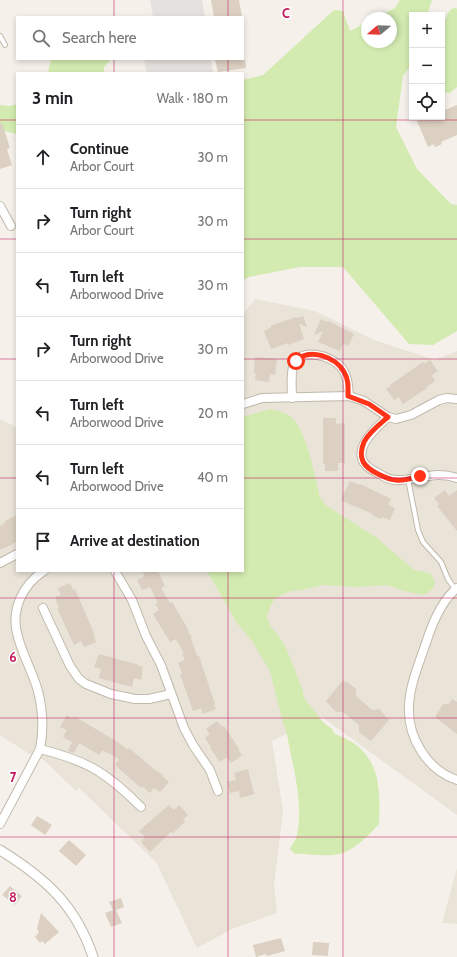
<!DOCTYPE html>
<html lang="en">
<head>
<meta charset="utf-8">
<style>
	:root { --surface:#fff; --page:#f6f6f6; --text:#202124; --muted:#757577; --line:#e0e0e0 }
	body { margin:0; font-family:Cabin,sans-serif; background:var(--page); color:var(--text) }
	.controls { position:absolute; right:12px; top:12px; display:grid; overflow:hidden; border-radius:0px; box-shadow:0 2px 6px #0003 }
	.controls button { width:36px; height:36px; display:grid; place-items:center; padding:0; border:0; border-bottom:1px solid var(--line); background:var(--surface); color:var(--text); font:20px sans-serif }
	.compass { position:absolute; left:361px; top:12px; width:36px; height:36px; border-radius:50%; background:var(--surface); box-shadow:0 2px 6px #0003; rotate:251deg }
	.stop { position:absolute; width:12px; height:12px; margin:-9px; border:3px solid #ff3317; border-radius:50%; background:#fff }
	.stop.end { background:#ff3317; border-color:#fff; box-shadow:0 1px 4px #0008 }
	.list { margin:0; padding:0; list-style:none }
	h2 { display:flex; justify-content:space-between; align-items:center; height:52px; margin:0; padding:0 16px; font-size:17px }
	h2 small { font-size:13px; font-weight:400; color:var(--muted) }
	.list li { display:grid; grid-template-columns:26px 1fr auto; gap:12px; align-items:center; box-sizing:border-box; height:64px; padding:0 16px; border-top:1px solid var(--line) }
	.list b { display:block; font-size:15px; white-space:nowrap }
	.list p { margin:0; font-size:13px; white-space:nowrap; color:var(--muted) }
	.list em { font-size:13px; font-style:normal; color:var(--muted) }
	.icon { flex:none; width:22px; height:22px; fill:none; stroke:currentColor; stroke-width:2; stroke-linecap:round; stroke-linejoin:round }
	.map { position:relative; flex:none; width:457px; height:957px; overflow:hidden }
	.search { position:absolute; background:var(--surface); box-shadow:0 2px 6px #0003; left:16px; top:16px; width:228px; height:44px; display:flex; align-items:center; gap:10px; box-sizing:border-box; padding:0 14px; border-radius:0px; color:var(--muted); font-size:15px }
	.panel { position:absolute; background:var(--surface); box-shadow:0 2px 6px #0003; left:16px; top:72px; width:228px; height:500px; border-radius:0px }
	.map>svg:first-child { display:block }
	.residential { fill:#e9e3d8 }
	.green { fill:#d3ebb1 }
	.parking { fill:#e4e1de }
	.building { fill:#dbd0c1 }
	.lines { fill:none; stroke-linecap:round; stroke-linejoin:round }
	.service-casing { stroke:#c1b9ac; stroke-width:6 }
	.minor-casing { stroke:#c1b9ac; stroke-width:10 }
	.tertiary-casing { stroke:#c1b9ac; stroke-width:11 }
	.service { stroke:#fff; stroke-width:4 }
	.minor { stroke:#fff; stroke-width:8 }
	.tertiary { stroke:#fff; stroke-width:9 }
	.route { stroke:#ff3317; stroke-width:5 }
	.grid { fill:none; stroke:#c2185b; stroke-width:1; stroke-opacity:0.55 }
	.grid-label { font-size:13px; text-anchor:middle; font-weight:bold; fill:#c2185b; stroke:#fff; stroke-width:3; stroke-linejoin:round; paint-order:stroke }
</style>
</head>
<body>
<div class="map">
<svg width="457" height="957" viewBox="0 0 457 957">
	<rect width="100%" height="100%" fill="#f5f1ea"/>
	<!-- residential -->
	<g class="residential">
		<path d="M255,299L315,311L374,340L435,360L457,351V815L322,717L272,741L283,811L274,886L277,913L232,929L197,948L156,862L79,788L76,791L44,760L28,753L0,735V419L17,428V571H243V314Z"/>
		<path d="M457,868V924L442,923Z"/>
	</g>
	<!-- green -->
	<g class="green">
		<path d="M400,0H432L427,15H412V64L403,76L396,127L417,169L451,204L457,205V331L433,345L409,344L343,267H300L249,277L243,280V80L263,75L334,10L343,11L350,31L367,22V42H391V18H375L395,8Z"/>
		<path d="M456,8L457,9V87L450,93L442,92V28L448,13L451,9Z"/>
		<path d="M51,59H111L104,67V73H48Z"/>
		<path d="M17,104V134L0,130V105L9,106Z"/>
		<path d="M271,409C278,411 285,412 291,417C306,428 316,479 320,498L327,506L377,538L414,570L430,573C439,584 434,590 423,595L401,590L387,585L356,587L323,585L302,590L291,591L275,598L270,607L267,617L270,626L278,635L286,648L302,688L304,698L324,723L332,729L335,734C379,749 381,784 379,824C369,835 354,851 339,854C332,856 324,855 317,855C309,855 303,853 295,854L290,849C292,844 296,840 297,835C304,801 292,764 286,730L284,726L270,671L252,641L237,623L207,571H243V417Z"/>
	</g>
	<!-- parking -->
	<g class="parking">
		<path d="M150,0H202L205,17H153Z"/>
		<path d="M144,59H211L213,73H150L146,71Z"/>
	</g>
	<!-- building -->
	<g class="building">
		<path d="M211,0H239L242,17H214Z"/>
		<path d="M215,59H245L246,68L218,72Z"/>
		<path d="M457,105V135L441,142L442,144L435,147L434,144L428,147L417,121L423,119L422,117H442V111Z"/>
		<path d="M0,123H2L10,148L7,149L12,165L0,169Z"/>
		<path d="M303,316L307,327L299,324L304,339L288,345V343L271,349L264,331L271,328L270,326L296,317L297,318Z"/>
		<path d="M321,319L327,322L328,321L354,334L348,346L343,343L340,351L318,342L323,331L314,335Z"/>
		<path d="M255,357L277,359L275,375L270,374L269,382L255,380L256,373H254Z"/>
		<path d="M430,360L438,371L432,375L435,381L426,387L427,388L403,404L399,397L394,400L386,389L391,386L390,385L423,362L424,364Z"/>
		<path d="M323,418H336V424L345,423V463H338V471H325V464H323Z"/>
		<path d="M350,481L360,485V484L391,499L388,505L395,508L390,520L382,517L381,519L372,515L373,514L342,501L343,500L341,499Z"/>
		<path d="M445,490L449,496L457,490V531L437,506L439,504L434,498Z"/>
		<path d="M17,515V542L0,550V526L5,523V521Z"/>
		<path d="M142,571H158L165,586L161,588L170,603L172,602L189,631L188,632L192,638L191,639L197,656H199L215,704L214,705L216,709L203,714L201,708L193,711L180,674L182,673L178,663L185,660L182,654L184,653L176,639L170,642L153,614L159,610L155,604L158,603L150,587L142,590L137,580L145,576Z"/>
		<path d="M70,583L73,590L75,589L95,636L94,637L96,642L84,647L81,641L74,645L57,608H59L55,597L61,595L58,588Z"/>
		<path d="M99,654L139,665L138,666L143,667L141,680L134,678L132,687L99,678L101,669L94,667Z"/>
		<path d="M343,680L346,683L347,682L356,689V696L372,710L373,709L374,710L379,709L389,720L371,741L359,732V725L347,715L343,712H336L326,701Z"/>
		<path d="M452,699L457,702V734L435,717L443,704H449Z"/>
		<path d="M67,715L73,719L74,716L119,743L128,750L129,748L155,770L163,775L162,776L169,782L160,792L154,788L150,793L142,786L141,788L115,765L119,759L102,750L99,755L79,743L74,753L68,751L72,742L63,737L67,730L60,727Z"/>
		<path d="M217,721L222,727L224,726L239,749L238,750L242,755L231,763L227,757L220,762L210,748L211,747L205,738L210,734L206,729Z"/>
		<path d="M248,769L254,794L240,798L239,791L230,793L227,782L236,780L234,773Z"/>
		<path d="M169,805L174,810L179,805L188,815L183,820L185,822L173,833L171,832L150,852L141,842L145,837L139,831Z"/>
		<path d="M37,816L52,825L45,835L31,825Z"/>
		<path d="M69,840L86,855L76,866L59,851Z"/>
		<path d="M10,886L22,896L15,905L2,895Z"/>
		<path d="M121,898L124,907L116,910L122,923L111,927L105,913L113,910L109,902Z"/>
		<path d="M41,913L59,932L45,944L42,941L40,943L35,937L39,932L37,929Z"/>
		<path d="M281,938L285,951L267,956L266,954L256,957L253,945Z"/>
		<path d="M313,942L329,943L328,956L312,955Z"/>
	</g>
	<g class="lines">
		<defs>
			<g id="service">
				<path d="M0,36L5,45"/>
				<path d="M408,479L418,530L423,542L441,562L448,579L455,589"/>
			</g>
			<g id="minor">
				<path d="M0,206L11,226"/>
				<path d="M292,398C292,387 290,373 294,364C303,347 331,356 341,367C348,376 348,386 349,396"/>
				<path d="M243,404L262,398L349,396L364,401L388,417L396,419L411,415L439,400L447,398L457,399"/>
				<path d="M388,417C372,431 344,457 376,472C383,476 390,481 399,480C420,480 435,470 457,478"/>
				<path d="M0,563L17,554"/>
				<path d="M115,571L132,600L146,636L161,665L184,728L193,745L210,770L218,791"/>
				<path d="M457,588C441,601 432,624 426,643C419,663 410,685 409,705C407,737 427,770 457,780"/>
				<path d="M43,608L70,666L79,679L86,684L111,694L135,699H149L171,694"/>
				<path d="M40,749C60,754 80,760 98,771C114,781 128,794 141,807"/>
				<path d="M0,824L40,749C44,729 43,711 38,691C33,673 23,656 18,637C10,611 22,585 44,571"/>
			</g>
			<path id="tertiary" d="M0,850C45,878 76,905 93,957"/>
		</defs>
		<!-- service casing -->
		<use href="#service" class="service-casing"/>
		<!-- minor casing -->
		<use href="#minor" class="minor-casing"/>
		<!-- tertiary casing -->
		<use href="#tertiary" class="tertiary-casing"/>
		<!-- service -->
		<use href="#service" class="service"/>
		<!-- minor -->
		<use href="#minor" class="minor"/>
		<!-- tertiary -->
		<use href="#tertiary" class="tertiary"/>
	</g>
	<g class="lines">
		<!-- route -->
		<path class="route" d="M296,361C309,347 336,357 344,372C349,380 348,388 348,396L369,404L388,417C380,424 369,432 364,442C357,459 364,467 378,474C384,477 390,480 396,480C404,481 413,478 420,476"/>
	</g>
	<!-- grid -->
	<path class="grid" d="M114,0V17M228,0V17M343,0V957M114,59V73M228,59V73M0,120H17M243,120H457M0,239H17M243,239H457M0,359H17M243,359H457M0,478H17M243,478H457M114,571V957M228,571V957M0,598H457M0,718H457M0,837H457"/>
	<g class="grid-label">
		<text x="286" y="18">C</text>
		<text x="13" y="662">6</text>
		<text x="13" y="782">7</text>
		<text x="13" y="902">8</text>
	</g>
</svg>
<div class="controls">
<button>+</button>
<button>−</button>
<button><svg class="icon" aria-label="locate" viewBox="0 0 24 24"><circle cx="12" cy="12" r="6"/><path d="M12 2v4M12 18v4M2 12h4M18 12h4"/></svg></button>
</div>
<svg class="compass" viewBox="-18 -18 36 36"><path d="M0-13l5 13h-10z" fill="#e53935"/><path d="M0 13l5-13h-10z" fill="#757577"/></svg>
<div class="stop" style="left:296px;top:361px"></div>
<div class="stop end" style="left:420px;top:476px"></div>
<div class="search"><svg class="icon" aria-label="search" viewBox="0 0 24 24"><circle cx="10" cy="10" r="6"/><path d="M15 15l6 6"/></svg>Search here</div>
<section class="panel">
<h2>3 min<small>Walk · 180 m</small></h2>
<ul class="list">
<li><svg class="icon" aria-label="ahead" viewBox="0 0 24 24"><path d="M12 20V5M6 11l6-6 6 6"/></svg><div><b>Continue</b><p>Arbor Court</p></div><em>30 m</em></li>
<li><svg class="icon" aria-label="right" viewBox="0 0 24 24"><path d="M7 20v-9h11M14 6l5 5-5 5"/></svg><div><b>Turn right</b><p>Arbor Court</p></div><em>30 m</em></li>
<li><svg class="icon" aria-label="left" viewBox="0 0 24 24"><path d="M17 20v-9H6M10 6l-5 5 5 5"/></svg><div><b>Turn left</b><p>Arborwood Drive</p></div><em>30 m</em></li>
<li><svg class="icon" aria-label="right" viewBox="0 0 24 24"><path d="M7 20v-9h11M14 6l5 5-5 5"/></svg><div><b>Turn right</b><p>Arborwood Drive</p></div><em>30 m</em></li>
<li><svg class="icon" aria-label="left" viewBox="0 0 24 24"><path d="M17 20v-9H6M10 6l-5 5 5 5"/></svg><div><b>Turn left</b><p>Arborwood Drive</p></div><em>20 m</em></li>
<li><svg class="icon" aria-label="left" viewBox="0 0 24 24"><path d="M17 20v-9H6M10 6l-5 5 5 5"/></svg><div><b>Turn left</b><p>Arborwood Drive</p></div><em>40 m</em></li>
<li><svg class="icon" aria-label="arrive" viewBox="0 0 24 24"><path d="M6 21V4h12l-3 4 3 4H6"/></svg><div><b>Arrive at destination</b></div></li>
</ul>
</section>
</div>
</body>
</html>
